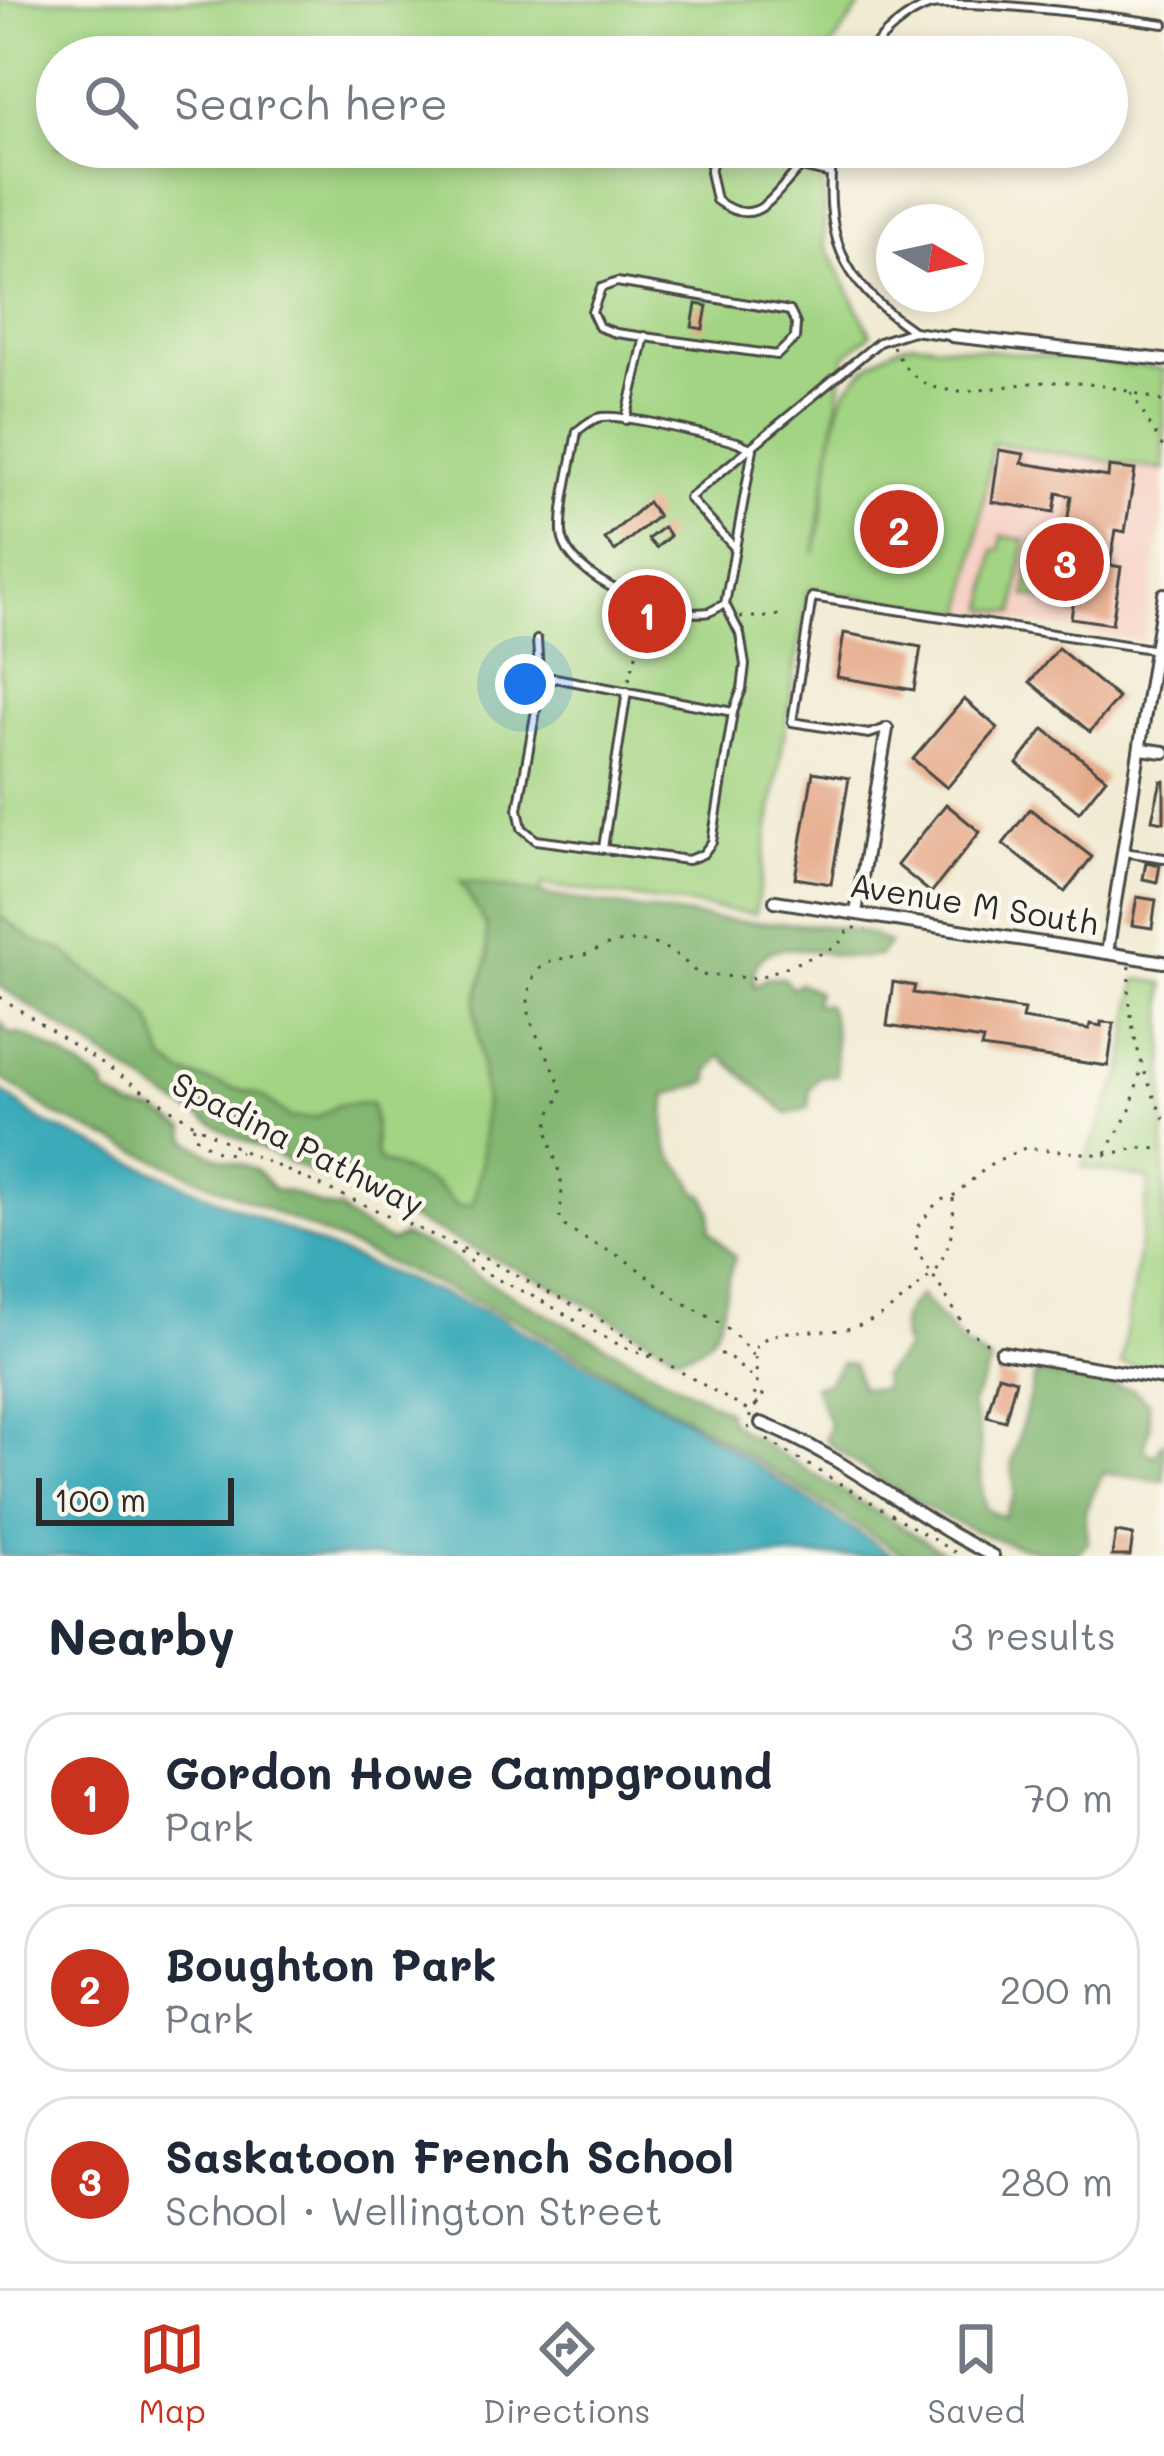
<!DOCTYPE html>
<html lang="en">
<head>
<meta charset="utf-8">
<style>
	:root { --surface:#fff; --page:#f6f6f7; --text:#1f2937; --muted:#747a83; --line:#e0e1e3; --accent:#c8321e }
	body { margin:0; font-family:Mali,sans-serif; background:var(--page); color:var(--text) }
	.compass { position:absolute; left:876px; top:204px; width:108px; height:108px; border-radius:50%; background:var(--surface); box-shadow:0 6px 18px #0003; rotate:99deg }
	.scale { position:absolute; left:36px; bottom:30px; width:198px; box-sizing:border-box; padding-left:12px; border:6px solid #2b2b2b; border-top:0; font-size:33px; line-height:42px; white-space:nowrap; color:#2b2b2b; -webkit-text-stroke:9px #fbf7ec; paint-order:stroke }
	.you { position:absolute; left:525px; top:684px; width:42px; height:42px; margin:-30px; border:9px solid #fff; border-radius:50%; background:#1a73e8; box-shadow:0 0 0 18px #1a73e833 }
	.badge { display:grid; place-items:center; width:78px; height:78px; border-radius:50%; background:var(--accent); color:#fff; font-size:39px; font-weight:700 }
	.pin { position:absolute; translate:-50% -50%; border:6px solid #fff; box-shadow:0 3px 12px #0006 }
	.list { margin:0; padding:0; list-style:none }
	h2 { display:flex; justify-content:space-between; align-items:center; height:156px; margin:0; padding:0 48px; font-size:51px }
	h2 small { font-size:39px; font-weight:400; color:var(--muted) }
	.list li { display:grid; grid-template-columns:78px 1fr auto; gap:36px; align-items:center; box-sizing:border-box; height:168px; margin:0 24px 24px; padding:0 24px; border:3px solid var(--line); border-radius:48px }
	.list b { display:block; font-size:45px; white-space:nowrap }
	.list p { margin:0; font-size:39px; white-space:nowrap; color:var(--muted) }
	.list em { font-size:39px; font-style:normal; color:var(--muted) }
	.icon { flex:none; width:66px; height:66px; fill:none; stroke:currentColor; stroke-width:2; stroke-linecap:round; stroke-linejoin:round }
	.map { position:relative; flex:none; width:1164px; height:1556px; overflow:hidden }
	.search { position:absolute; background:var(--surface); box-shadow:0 6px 18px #0003; left:36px; right:36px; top:36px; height:132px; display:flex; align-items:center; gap:30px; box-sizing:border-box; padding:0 42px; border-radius:66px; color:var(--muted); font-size:45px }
	.sheet { height:732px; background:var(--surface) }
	nav { display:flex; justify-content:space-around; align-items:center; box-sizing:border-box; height:168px; border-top:3px solid var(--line); background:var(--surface); font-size:33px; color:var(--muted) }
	nav a { display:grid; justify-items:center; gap:6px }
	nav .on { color:var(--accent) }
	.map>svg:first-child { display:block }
	.built { fill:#f6d1c5 }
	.green { fill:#a3d483; stroke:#678057; stroke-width:3 }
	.forest { fill:#82b671; stroke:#56704e; stroke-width:3 }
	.water { fill:#3baab9; stroke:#336a72; stroke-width:3 }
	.building { fill:#e4a584 }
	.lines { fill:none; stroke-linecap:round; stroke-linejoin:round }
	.service-casing { stroke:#494844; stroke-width:12 }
	.minor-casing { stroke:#494844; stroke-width:16 }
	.path { stroke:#494844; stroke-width:3; stroke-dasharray:3 9; stroke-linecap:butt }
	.service { stroke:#fff; stroke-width:6 }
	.minor { stroke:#fff; stroke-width:10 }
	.labels { text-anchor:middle; stroke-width:9; stroke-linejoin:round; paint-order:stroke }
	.street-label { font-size:33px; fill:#2b2b2b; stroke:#fbf7ec }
</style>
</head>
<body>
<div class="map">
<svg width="1164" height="1556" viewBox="0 0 1164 1556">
	<rect width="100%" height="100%" fill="#fbf7ec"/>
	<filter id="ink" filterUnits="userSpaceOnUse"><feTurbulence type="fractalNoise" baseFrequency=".00833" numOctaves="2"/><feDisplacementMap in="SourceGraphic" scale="24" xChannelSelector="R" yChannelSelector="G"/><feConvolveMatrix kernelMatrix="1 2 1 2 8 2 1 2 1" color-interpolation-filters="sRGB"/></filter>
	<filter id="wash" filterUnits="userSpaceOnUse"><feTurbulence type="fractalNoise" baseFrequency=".004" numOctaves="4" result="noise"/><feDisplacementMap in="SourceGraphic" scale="48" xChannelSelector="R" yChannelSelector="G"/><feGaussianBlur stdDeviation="2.7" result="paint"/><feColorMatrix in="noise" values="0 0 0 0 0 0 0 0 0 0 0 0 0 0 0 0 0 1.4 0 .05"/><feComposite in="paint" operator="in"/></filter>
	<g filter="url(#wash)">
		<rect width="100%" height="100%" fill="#f1ebd3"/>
		<!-- built -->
		<path class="built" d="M993,442L1164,470V511L1143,641L965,613Z"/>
		<!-- green -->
		<g class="green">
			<path d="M0,0H865L824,57H57V147H821L825,245L871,334L845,356L814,554C828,505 826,450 841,402C849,376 887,348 913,342L1164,369V470L993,443L965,613L808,589L755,914L542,885L485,1233L344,1169L0,967Z"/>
			<path d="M1002,536L1025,540L1015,613L986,609L994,550H1000Z"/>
			<path d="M1033,542L1054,545L1046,599L1026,596Z"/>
			<path d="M1137,979L1164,983V1371L1121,1364L1150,1179L1082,1167L1123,1071Z"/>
		</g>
		<!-- forest -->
		<g class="forest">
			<path d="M460,881C551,895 643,912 735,921C779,925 851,920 889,943L878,956C866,957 852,959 840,956C809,950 748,932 754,987L767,978H783L792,988L799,983L817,991L814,1004L827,1005C838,1025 834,1052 837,1075L820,1076L810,1088L808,1108L788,1114L721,1056L709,1071V1082L666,1095C666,1111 663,1133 668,1147C674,1165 690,1171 695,1190L704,1195L711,1212L710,1230L735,1258C718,1298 731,1346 678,1355L553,1286L232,1135L169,1099L0,986V916L36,942L63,950L81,967L134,1002L151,1019L165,1061L184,1074L263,1097L290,1118H316L338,1105L371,1103C378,1122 371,1140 378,1160L436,1185L456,1206L473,1205L482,1163L485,1099L475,1006L488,958L486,925Z"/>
			<path d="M0,1022L10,1034C30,1029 83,1071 103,1083L106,1093L132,1108L154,1111L185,1128L188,1140C197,1146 206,1153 215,1156C247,1170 248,1157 274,1190C298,1189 315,1210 341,1209L348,1218L391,1242L403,1236L446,1253L475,1275L727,1411L729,1420L742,1431L950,1556H905L700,1425L520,1322L56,1115L0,1077Z"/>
			<path d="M920,1295L964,1345L991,1362L971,1406C989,1446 974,1470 987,1510L1004,1517L1015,1495L1012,1462L1036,1373L1133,1389L1148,1402L1150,1427L1144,1449L1154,1457L1164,1441V1481L1103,1473L1085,1511L1088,1541L1077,1554C997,1556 898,1495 836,1449L825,1438L830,1425L814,1386L827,1383L841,1363L853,1364L861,1388L884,1389L882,1376L906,1349C896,1323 901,1314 920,1295Z"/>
		</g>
		<!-- water -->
		<path class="water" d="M0,1090L41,1121L321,1245L498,1317L674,1412L894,1556H0Z"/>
		<g id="blocks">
			<!-- building -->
			<g class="building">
				<path d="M696,304L707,306L703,329L692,327Z"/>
				<path d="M999,450L1024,454L1022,463L1108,477L1109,467L1135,470L1125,532L1116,530L1110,565L1121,567L1112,624L1071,618L1081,555L1063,552L1071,496L1057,493L1054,512L992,502Z"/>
				<path d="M648,502L658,516L615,551L605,539Z"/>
				<path d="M663,527L670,536L656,548L648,539Z"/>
				<path d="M844,633L921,647L914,690L837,677Z"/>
				<path d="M1058,648L1118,698L1090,732L1030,682Z"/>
				<path d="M964,699L998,728L947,788L913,759Z"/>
				<path d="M1044,729L1106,778L1079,812L1017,764Z"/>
				<path d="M813,772L849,778L831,884L795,878Z"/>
				<path d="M1161,781H1164V822L1152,820Z"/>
				<path d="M946,804L980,832L931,893L897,865Z"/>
				<path d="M1030,809L1092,857L1065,892L1003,844Z"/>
				<path d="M1146,862L1160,865L1157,882L1143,879Z"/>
				<path d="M1137,897L1156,900L1152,928L1132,925Z"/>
				<path d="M893,982L915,986L913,993L1024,1010L1022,1019L1089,1029L1090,1024L1101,1026V1022L1114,1023L1108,1066L981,1048L983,1040L887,1026Z"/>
				<path d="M998,1375L1016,1380L1005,1421L987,1416Z"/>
				<path d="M1116,1532L1133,1535L1130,1556H1112Z"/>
			</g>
		</g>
	</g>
	<g filter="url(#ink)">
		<use href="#blocks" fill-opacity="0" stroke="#494844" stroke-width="3"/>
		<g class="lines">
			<defs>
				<g id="service">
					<path d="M866,57C881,36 906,13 931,5C990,0 1102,15 1164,24"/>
					<path d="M716,147L710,172L716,200C760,233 773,192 801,167"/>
					<path d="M796,147L801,167"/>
					<path d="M833,147C824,236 838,279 913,331"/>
					<path d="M801,167L831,174"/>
					<path d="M617,282L790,311L796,324L795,338L777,355L616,333L599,327L592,312L601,288Z"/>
					<path d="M626,420L645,336"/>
					<path d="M735,548L689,498L879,342L913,331L950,336"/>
					<path d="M537,640L540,688L518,809L522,828L536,840L688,860L703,854L712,842L733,712L742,689L745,665L740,634L725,604L753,449L737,442C708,436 627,414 602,417C592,418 584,426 577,431C572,464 561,501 562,533C565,579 669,619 709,612C710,612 724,604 725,604"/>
					<path d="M540,688L555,678L733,712"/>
					<path d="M884,729L869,734L792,722L812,597L1164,651"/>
					<path d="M603,848L627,691"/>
					<path d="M1124,852L1164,858"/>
				</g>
				<g id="minor">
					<path d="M952,336L1164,360"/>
					<path d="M1141,749L1164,752"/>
					<path d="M775,901L1164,962"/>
					<path d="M856,913L887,729"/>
					<path d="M1107,953L1164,594"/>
					<path d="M1001,1352L1164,1379"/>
					<path d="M761,1423C843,1455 913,1517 993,1556"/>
				</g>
			</defs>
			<!-- service casing -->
			<use href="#service" class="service-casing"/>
			<!-- minor casing -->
			<use href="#minor" class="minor-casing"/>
			<!-- path -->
			<g class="path">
				<path d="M893,346C925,419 995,381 1053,382C1092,382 1127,389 1164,402"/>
				<path d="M1131,392L1164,449"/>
				<path d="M740,617H774L781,613"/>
				<path d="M629,680L647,615"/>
				<path d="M1130,966C1125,1021 1141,1070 1164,1119"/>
				<path d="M0,997L194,1124L243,1151L480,1256L604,1322L657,1358L752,1413"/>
				<path d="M194,1126L193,1135C207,1146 222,1158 240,1152"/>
				<path d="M1106,1153L1130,1110L1141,1070"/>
				<path d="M953,1198C955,1228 950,1251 932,1274L966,1329L990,1345"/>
				<path d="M460,1252C481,1275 507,1283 534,1297C575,1318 610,1346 655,1358"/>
				<path d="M720,1354H725L755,1380"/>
				<path d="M753,1356C730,1324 711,1319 679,1300C657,1286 639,1267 617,1255C597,1244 578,1238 560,1222C560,1209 563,1194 561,1181C555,1149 535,1125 562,1096C557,1058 522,1029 529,992C534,959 556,960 583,955C592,954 599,947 608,945C647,935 673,946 698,975L757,978L828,951L843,940L849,927L866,930"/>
				<path d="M756,1405L764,1397L759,1388"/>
				<path d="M749,1429L747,1422L756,1405L754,1396C762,1380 751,1362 757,1345C779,1323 822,1336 851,1328C884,1319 907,1297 932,1274L916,1250L918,1226L938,1201L953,1196L992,1163L1025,1148L1105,1155L1138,1148L1164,1149"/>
				<path d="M767,1440L961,1556"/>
			</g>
			<!-- service -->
			<use href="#service" class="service"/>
			<!-- minor -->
			<use href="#minor" class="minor"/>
		</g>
	</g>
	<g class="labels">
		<!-- street labels -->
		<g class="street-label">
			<text transform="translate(974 904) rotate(9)" y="12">Avenue M South</text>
			<text transform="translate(298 1144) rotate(27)" y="12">Spadina Pathway</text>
		</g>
	</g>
</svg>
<svg class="compass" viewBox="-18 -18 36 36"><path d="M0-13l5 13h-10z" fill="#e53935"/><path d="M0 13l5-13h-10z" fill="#747a83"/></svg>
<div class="scale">100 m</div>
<div class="you"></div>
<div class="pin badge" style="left:647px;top:614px">1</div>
<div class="pin badge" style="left:899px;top:529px">2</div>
<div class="pin badge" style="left:1065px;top:562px">3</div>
<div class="search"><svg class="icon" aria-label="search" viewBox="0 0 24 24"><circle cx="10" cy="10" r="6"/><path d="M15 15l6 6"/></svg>Search here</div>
</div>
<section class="sheet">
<h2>Nearby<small>3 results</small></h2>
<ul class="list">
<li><span class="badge">1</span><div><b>Gordon Howe Campground</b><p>Park</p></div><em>70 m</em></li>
<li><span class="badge">2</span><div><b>Boughton Park</b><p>Park</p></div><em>200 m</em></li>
<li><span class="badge">3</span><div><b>Saskatoon French School</b><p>School · Wellington Street</p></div><em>280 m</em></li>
</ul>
</section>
<nav>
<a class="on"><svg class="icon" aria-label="map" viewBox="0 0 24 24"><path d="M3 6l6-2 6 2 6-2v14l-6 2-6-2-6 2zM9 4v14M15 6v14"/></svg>Map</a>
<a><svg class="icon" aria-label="directions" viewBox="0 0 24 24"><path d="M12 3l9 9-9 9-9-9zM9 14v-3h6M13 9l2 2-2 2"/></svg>Directions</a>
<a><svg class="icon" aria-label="saved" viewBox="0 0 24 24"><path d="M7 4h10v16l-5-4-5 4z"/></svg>Saved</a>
</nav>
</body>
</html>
